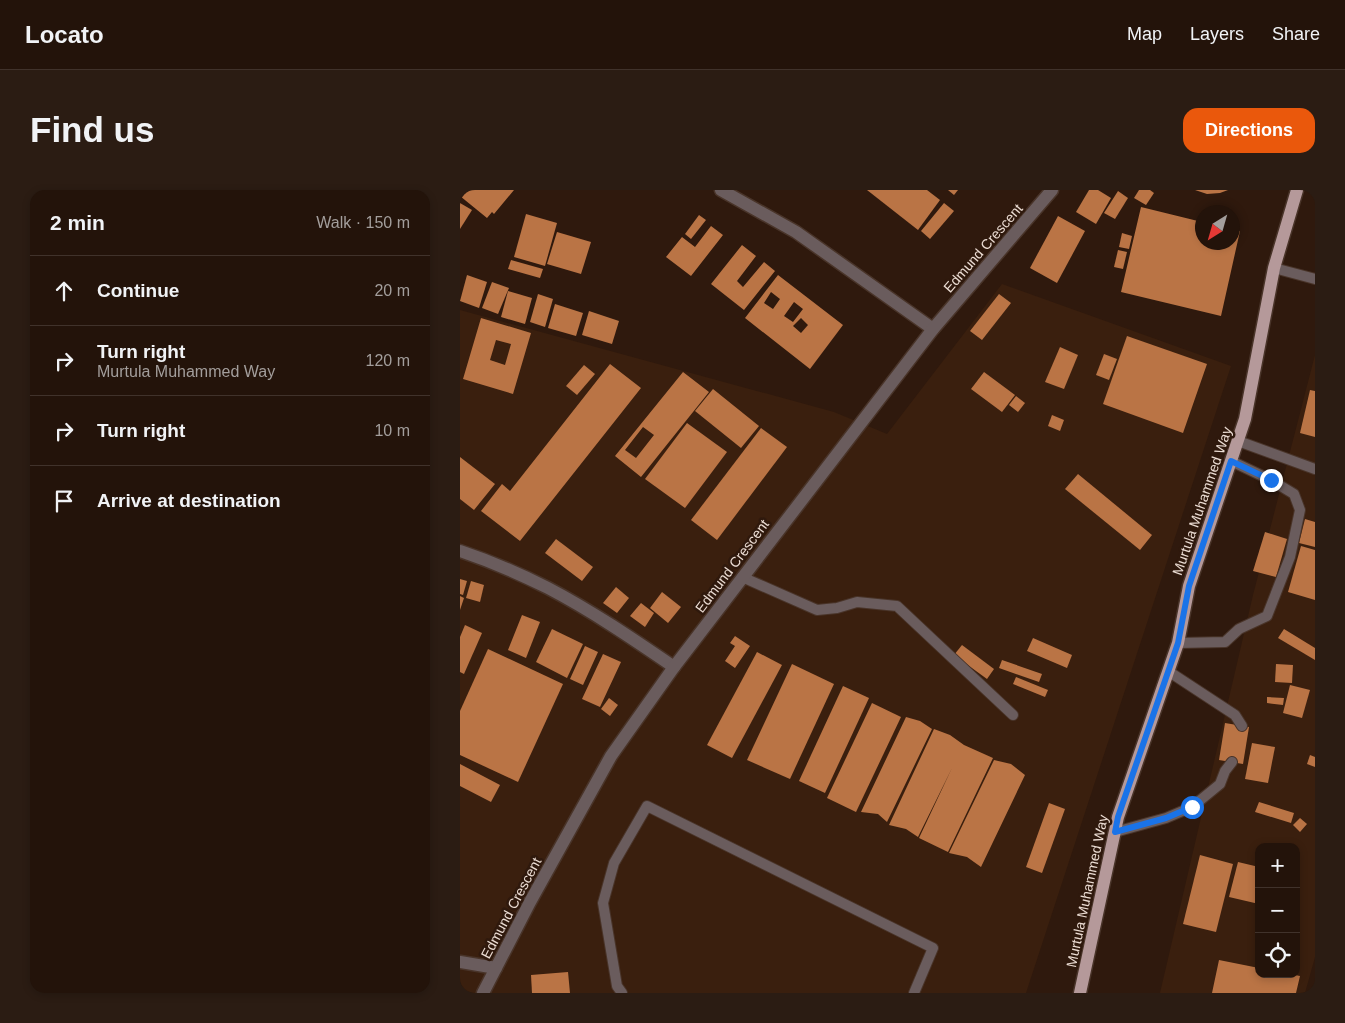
<!DOCTYPE html>
<html lang="en">
<head>
<meta charset="utf-8">
<style>
	:root { --surface:#23130a; --page:#2b1c13; --text:#f1f3f6; --muted:#a39e9c; --line:#40322b; --accent:#ea580c }
	body { margin:0; font-family:Arial,sans-serif; background:var(--page); color:var(--text) }
	.controls { position:absolute; right:15px; bottom:15px; display:grid; overflow:hidden; border-radius:10px; box-shadow:0 2px 8px #0003 }
	.controls button { width:45px; height:45px; display:grid; place-items:center; padding:0; border:0; border-bottom:1px solid var(--line); background:var(--surface); color:var(--text); font:25px sans-serif }
	.compass { position:absolute; left:735px; top:15px; width:45px; height:45px; border-radius:50%; background:var(--surface); box-shadow:0 2px 8px #0003; rotate:217deg }
	.stop { position:absolute; width:15px; height:15px; margin:-11px; border:4px solid #1a73e8; border-radius:50%; background:#fff }
	.stop.end { background:#1a73e8; border-color:#fff; box-shadow:0 1px 5px #0008 }
	.list { margin:0; padding:0; list-style:none }
	h2 { display:flex; justify-content:space-between; align-items:center; height:65px; margin:0; padding:0 20px; font-size:21px }
	h2 small { font-size:16px; font-weight:400; color:var(--muted) }
	.list li { display:grid; grid-template-columns:32px 1fr auto; gap:15px; align-items:center; box-sizing:border-box; height:70px; padding:0 20px; border-top:1px solid var(--line) }
	.list b { display:block; font-size:19px; white-space:nowrap }
	.list p { margin:0; font-size:16px; white-space:nowrap; color:var(--muted) }
	.list em { font-size:16px; font-style:normal; color:var(--muted) }
	.icon { flex:none; width:28px; height:28px; fill:none; stroke:currentColor; stroke-width:2; stroke-linecap:round; stroke-linejoin:round }
	.map { position:relative; flex:none; width:855px; height:803px; overflow:hidden; border-radius:15px }
	header { display:flex; align-items:center; gap:30px; box-sizing:border-box; height:70px; padding:0 25px; background:var(--surface); border-bottom:1px solid var(--line) }
	header strong { font-size:24px }
	nav { display:flex; gap:28px; margin-inline-start:auto; font-size:18px }
	.intro { display:flex; align-items:center; justify-content:space-between; box-sizing:border-box; height:120px; padding:0 30px }
	h1 { margin:0; font-size:35px }
	.button { padding:12px 22px; border-radius:15px; background:var(--accent); color:#fff; font-size:18px; font-weight:700 }
	main { display:flex; gap:30px; padding:0 30px }
	aside { flex:1; background:var(--surface); border-radius:15px; box-shadow:0 2px 8px #0003 }
	.map>svg:first-child { display:block }
	.built { fill:#3a1f0e; fill-rule:evenodd }
	.building { fill:#ba7445; fill-rule:evenodd }
	.lines { fill:none; stroke-linecap:round; stroke-linejoin:round }
	.service-casing { stroke:#493429; stroke-width:12 }
	.minor-casing { stroke:#493429; stroke-width:15 }
	.primary-casing { stroke:#493429; stroke-width:15 }
	.service { stroke:#6a5c5d; stroke-width:10 }
	.minor { stroke:#6a5c5d; stroke-width:12 }
	.primary { stroke:#b5999a; stroke-width:12 }
	.route { stroke:#1a73e8; stroke-width:6 }
	.labels { text-anchor:middle; stroke-width:5; stroke-linejoin:round; paint-order:stroke }
	.street-label { font-size:14px; fill:#ecddd4; stroke:#2f190d }
</style>
</head>
<body>
<header>
<strong>Locato</strong>
<nav><a>Map</a><a>Layers</a><a>Share</a></nav>
</header>
<div class="intro"><h1>Find us</h1><a class="button">Directions</a></div>
<main>
<aside>
<h2>2 min<small>Walk · 150 m</small></h2>
<ul class="list">
<li><svg class="icon" aria-label="ahead" viewBox="0 0 24 24"><path d="M12 20V5M6 11l6-6 6 6"/></svg><div><b>Continue</b></div><em>20 m</em></li>
<li><svg class="icon" aria-label="right" viewBox="0 0 24 24"><path d="M7 20v-9h11M14 6l5 5-5 5"/></svg><div><b>Turn right</b><p>Murtula Muhammed Way</p></div><em>120 m</em></li>
<li><svg class="icon" aria-label="right" viewBox="0 0 24 24"><path d="M7 20v-9h11M14 6l5 5-5 5"/></svg><div><b>Turn right</b></div><em>10 m</em></li>
<li><svg class="icon" aria-label="arrive" viewBox="0 0 24 24"><path d="M6 21V4h12l-3 4 3 4H6"/></svg><div><b>Arrive at destination</b></div></li>
</ul>
</aside>
<div class="map">
<svg width="855" height="803" viewBox="0 0 855 803">
	<rect width="100%" height="100%" fill="#2f190d"/>
	<!-- built -->
	<g class="built">
		<path d="M542,94L771,176L566,803H0V120L374,222L427,244Z"/>
		<path d="M855,165V767L845,803H700L793,405ZM799,657H836V784H799Z"/>
	</g>
	<!-- building -->
	<g class="building">
		<path d="M0,0H54L34,24L32,22L27,28L0,6Z"/>
		<path d="M407,0H467L480,10L458,40Z"/>
		<path d="M488,0H498L494,5Z"/>
		<path d="M629,0H638L651,8L636,34L616,22Z"/>
		<path d="M679,0H690L694,3L686,15L674,8Z"/>
		<path d="M735,0H768L760,3L747,4Z"/>
		<path d="M658,1L668,8L655,29L644,23Z"/>
		<path d="M0,13L12,20L0,39Z"/>
		<path d="M484,13L494,21L470,49L461,41Z"/>
		<path d="M681,17L742,32V52H772V39L780,41L761,126L661,102Z"/>
		<path d="M66,24L97,33L85,76L54,67Z"/>
		<path d="M239,25L246,30L231,49L225,44Z"/>
		<path d="M598,26L625,41L597,93L570,78Z"/>
		<path d="M251,36L263,45L231,86L206,67L222,47L235,57Z"/>
		<path d="M97,42L131,52L121,84L87,74Z"/>
		<path d="M662,43L672,46L669,59L659,57Z"/>
		<path d="M282,55L296,66L277,91L283,97L304,72L315,81L284,120L251,94Z"/>
		<path d="M658,60L667,62L663,79L654,77Z"/>
		<path d="M51,70L83,79L80,88L48,79Z"/>
		<path d="M7,85L27,92L19,118L0,111Z"/>
		<path d="M318,85L383,135L350,179L285,128ZM311,102L320,109L313,119L304,113ZM334,112L343,119L333,132L324,126ZM341,128L348,135L341,143L333,136Z"/>
		<path d="M32,92L49,98L38,124L22,118Z"/>
		<path d="M48,101L72,108L65,134L41,127Z"/>
		<path d="M78,104L93,109L85,137L70,132Z"/>
		<path d="M539,104L551,113L522,150L510,141Z"/>
		<path d="M95,114L123,123L116,146L88,138Z"/>
		<path d="M129,121L159,131L152,154L122,145Z"/>
		<path d="M21,128L71,143L53,204L3,189ZM36,150L51,154L45,175L30,170Z"/>
		<path d="M667,146L747,174L723,243L643,214Z"/>
		<path d="M600,157L618,165L604,199L585,192Z"/>
		<path d="M644,164L657,169L649,190L636,185Z"/>
		<path d="M150,174L181,198L60,351L21,321L42,294L50,301Z"/>
		<path d="M124,175L135,184L117,205L106,196Z"/>
		<path d="M223,182L249,202L181,287L155,266ZM183,237L194,245L176,268L165,260Z"/>
		<path d="M524,182L555,205L542,222L511,199Z"/>
		<path d="M253,199L299,236L281,258L235,221Z"/>
		<path d="M850,200L855,201V247L840,243Z"/>
		<path d="M556,206L565,213L558,222L549,215Z"/>
		<path d="M592,225L604,230L600,241L588,236Z"/>
		<path d="M227,233L267,262L225,318L185,289Z"/>
		<path d="M301,238L327,257L257,350L231,330Z"/>
		<path d="M0,267L35,294L14,320L0,309Z"/>
		<path d="M618,284L692,345L680,360L605,299Z"/>
		<path d="M845,329L855,332V357L839,353Z"/>
		<path d="M805,342L827,349L816,387L793,381Z"/>
		<path d="M96,349L133,377L122,391L85,363Z"/>
		<path d="M841,356L855,360V410L828,402Z"/>
		<path d="M0,389L7,391L3,405L0,404Z"/>
		<path d="M11,391L24,395L20,412L6,408Z"/>
		<path d="M156,397L169,408L157,423L143,413Z"/>
		<path d="M202,402L221,417L208,433L190,418Z"/>
		<path d="M0,406L4,408L0,420Z"/>
		<path d="M181,413L194,423L185,437L170,426Z"/>
		<path d="M62,425L80,432L66,468L48,460Z"/>
		<path d="M5,435L22,443L4,484L0,482V447Z"/>
		<path d="M92,439L123,454L107,488L76,472Z"/>
		<path d="M824,439L855,458V470L818,448Z"/>
		<path d="M275,446L290,456L275,478L265,471L275,456L270,453Z"/>
		<path d="M573,448L612,465L607,478L567,461Z"/>
		<path d="M502,455L534,479L527,489L494,465Z"/>
		<path d="M125,456L138,462L123,495L110,489Z"/>
		<path d="M28,459L103,494L58,592L0,565V521Z"/>
		<path d="M297,462L322,475L272,568L247,555Z"/>
		<path d="M143,464L161,472L140,517L122,509Z"/>
		<path d="M542,470L582,484L579,492L539,478Z"/>
		<path d="M332,474L374,494L330,589L287,570Z"/>
		<path d="M816,474L833,475L832,493L815,492Z"/>
		<path d="M556,487L588,500L585,507L553,494Z"/>
		<path d="M830,495L850,500L842,528L823,523Z"/>
		<path d="M383,496L409,508L365,603L339,591Z"/>
		<path d="M807,507L824,508L823,515L807,513Z"/>
		<path d="M149,508L158,515L150,526L141,519Z"/>
		<path d="M412,513L441,527L396,622L367,608Z"/>
		<path d="M446,527L460,531L472,539L427,632L418,624L401,622Z"/>
		<path d="M765,533L789,537L783,574L759,570Z"/>
		<path d="M474,539L490,545L504,555L533,568L488,662L459,648L492,578L458,647L446,639L429,635Z"/>
		<path d="M792,553L815,557L808,593L785,589Z"/>
		<path d="M850,565L855,567V577L847,574Z"/>
		<path d="M534,570L551,574L565,585L521,677L507,667L489,663Z"/>
		<path d="M0,574L40,595L31,612L0,596Z"/>
		<path d="M799,612L834,623L831,633L795,622Z"/>
		<path d="M589,613L605,619L582,683L566,677Z"/>
		<path d="M840,628L847,634L840,642L833,635Z"/>
		<path d="M740,665L773,674L756,742L723,734Z"/>
		<path d="M778,672L799,677V714L769,707Z"/>
		<path d="M759,770L799,778V784H830L840,786L836,803H752Z"/>
		<path d="M108,782L110,803H72L71,785Z"/>
	</g>
	<g class="lines">
		<defs>
			<g id="service">
				<path d="M814,78L855,89"/>
				<path d="M778,251L855,279"/>
				<path d="M282,387L357,420L377,418L397,412L437,416L553,525"/>
				<path d="M718,453L765,452L779,439L807,426L830,367L840,320L834,304L811,290L771,271"/>
				<path d="M708,481L775,525L782,536"/>
				<path d="M655,642L706,628L732,617L760,594L765,581L772,572"/>
				<path d="M162,803L157,796L143,713L154,673L187,616L473,758L454,803"/>
			</g>
			<g id="minor">
				<path d="M261,0L336,42L473,139"/>
				<path d="M0,361C30,371 60,384 88,398C132,421 173,449 214,477"/>
				<path d="M0,772L36,778"/>
				<path d="M23,803L70,712L151,566L214,477L473,139L592,0"/>
			</g>
			<path id="primary" d="M620,803L658,627L718,453L729,396L785,229L814,78L837,0"/>
		</defs>
		<!-- service casing -->
		<use href="#service" class="service-casing"/>
		<!-- minor casing -->
		<use href="#minor" class="minor-casing"/>
		<!-- primary casing -->
		<use href="#primary" class="primary-casing"/>
		<!-- service -->
		<use href="#service" class="service"/>
		<!-- minor -->
		<use href="#minor" class="minor"/>
		<!-- primary -->
		<use href="#primary" class="primary"/>
	</g>
	<g class="lines">
		<!-- route -->
		<path class="route" d="M732,617L706,628L655,642L658,627L718,453L729,396L771,271L811,290"/>
	</g>
	<g class="labels">
		<!-- street labels -->
		<g class="street-label">
			<text transform="translate(523 58) rotate(-49)" y="5">Edmund Crescent</text>
			<text transform="translate(742 311) rotate(-71)" y="5">Murtula Muhammed Way</text>
			<text transform="translate(272 376) rotate(-53)" y="5">Edmund Crescent</text>
			<text transform="translate(627 701) rotate(-78)" y="5">Murtula Muhammed Way</text>
			<text transform="translate(51 718) rotate(-62)" y="5">Edmund Crescent</text>
		</g>
	</g>
</svg>
<div class="controls">
<button>+</button>
<button>−</button>
<button><svg class="icon" aria-label="locate" viewBox="0 0 24 24"><circle cx="12" cy="12" r="6"/><path d="M12 2v4M12 18v4M2 12h4M18 12h4"/></svg></button>
</div>
<svg class="compass" viewBox="-18 -18 36 36"><path d="M0-13l5 13h-10z" fill="#e53935"/><path d="M0 13l5-13h-10z" fill="#a39e9c"/></svg>
<div class="stop" style="left:732px;top:617px"></div>
<div class="stop end" style="left:811px;top:290px"></div>
</div>
</main>
</body>
</html>
